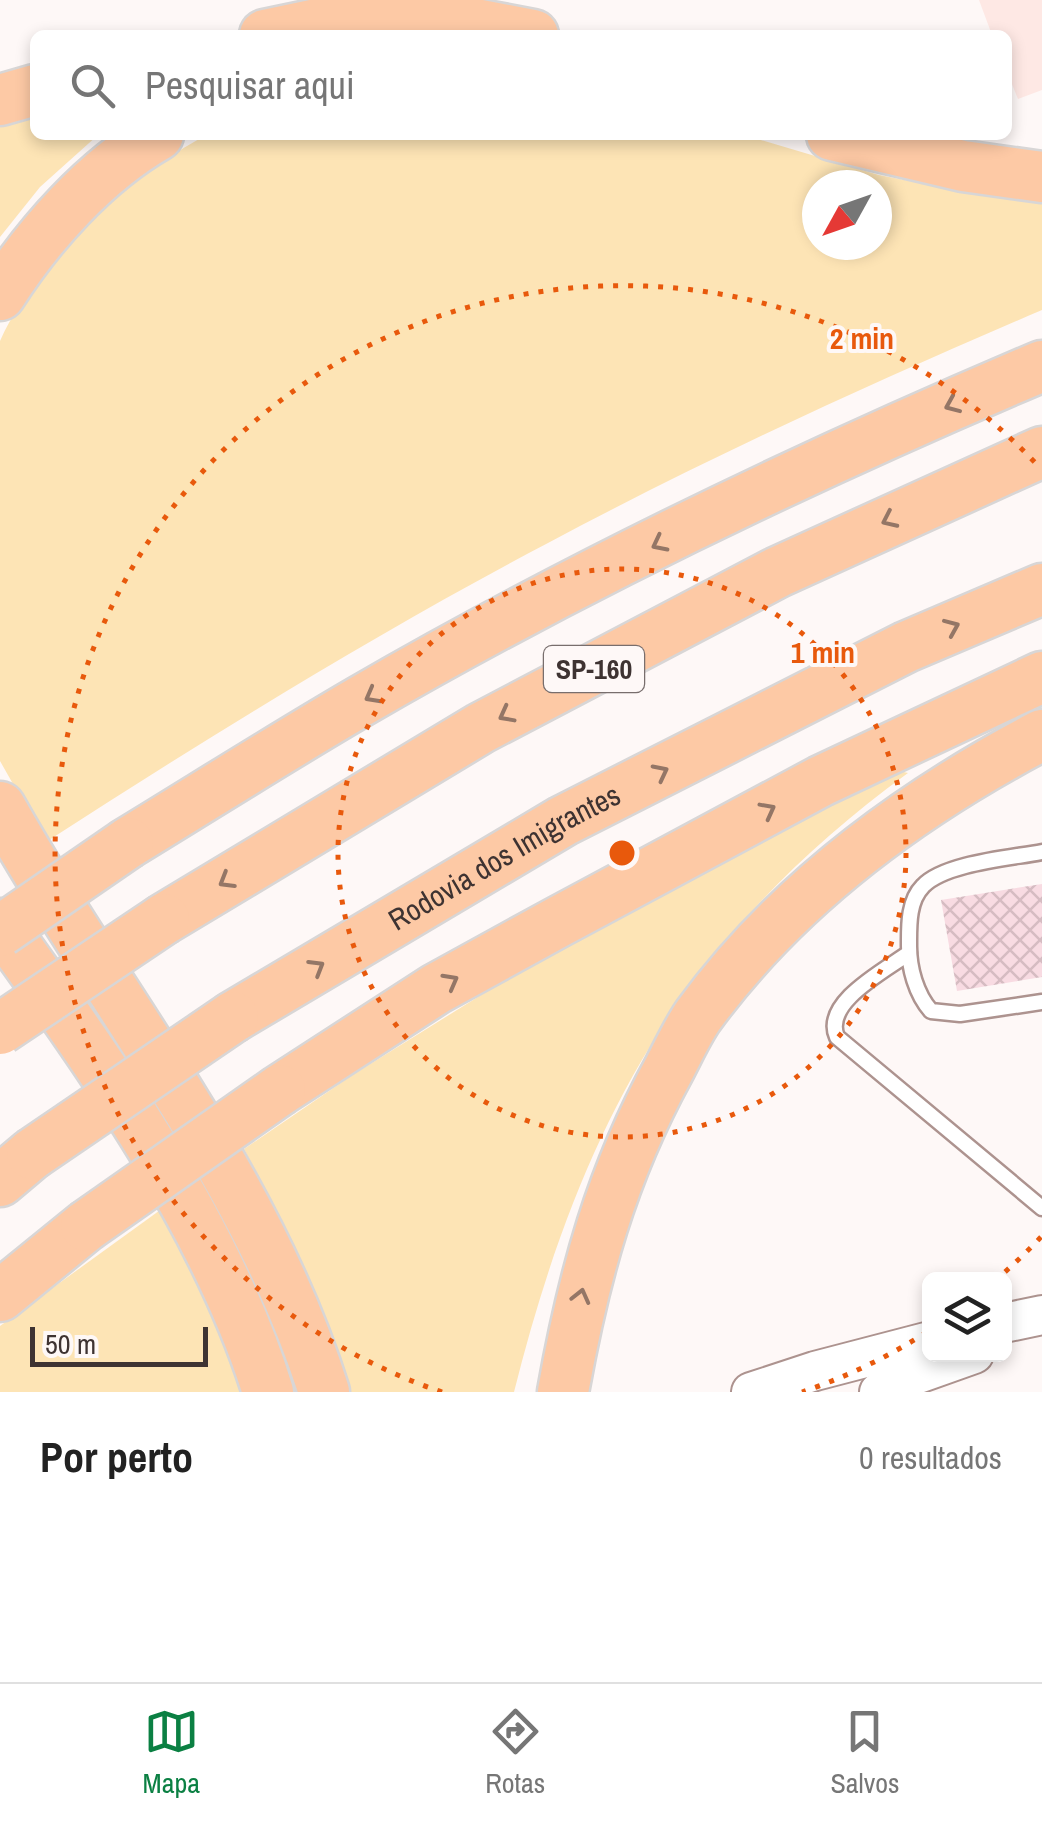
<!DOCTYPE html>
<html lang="pt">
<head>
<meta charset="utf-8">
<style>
	:root { --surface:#fff; --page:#f6f6f6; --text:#222; --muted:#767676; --line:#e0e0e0; --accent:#0b8043 }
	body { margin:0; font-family:"Archivo Narrow",sans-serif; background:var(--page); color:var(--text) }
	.controls { position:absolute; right:30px; bottom:30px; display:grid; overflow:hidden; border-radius:15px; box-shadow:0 5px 15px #0003 }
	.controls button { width:90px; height:90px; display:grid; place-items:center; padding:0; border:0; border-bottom:2px solid var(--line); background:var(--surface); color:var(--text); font:50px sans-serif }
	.compass { position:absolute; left:802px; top:170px; width:90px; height:90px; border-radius:50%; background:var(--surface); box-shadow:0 5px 15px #0003; rotate:230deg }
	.scale { position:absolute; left:30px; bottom:25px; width:178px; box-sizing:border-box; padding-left:10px; border:5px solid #3e3332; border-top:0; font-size:28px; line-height:35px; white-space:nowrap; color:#3e3332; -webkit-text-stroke:8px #fef8f7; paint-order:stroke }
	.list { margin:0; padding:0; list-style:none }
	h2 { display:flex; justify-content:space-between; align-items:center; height:130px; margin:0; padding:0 40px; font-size:42px }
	h2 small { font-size:32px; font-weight:400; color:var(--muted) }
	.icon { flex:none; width:55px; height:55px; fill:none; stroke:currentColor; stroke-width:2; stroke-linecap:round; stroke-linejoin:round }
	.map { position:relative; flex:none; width:1042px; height:1392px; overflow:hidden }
	.search { position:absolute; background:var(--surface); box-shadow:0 5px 15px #0003; left:30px; right:30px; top:30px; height:110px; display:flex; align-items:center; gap:25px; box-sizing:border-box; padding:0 35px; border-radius:15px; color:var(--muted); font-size:38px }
	.sheet { height:290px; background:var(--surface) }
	nav { display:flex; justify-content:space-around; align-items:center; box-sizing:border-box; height:140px; border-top:2px solid var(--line); background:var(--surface); font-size:28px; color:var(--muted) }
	nav a { display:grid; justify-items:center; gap:5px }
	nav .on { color:var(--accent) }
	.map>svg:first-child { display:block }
	.built { fill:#fee8e4 }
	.grass { fill:#fde4b5; fill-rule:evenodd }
	.building { fill:url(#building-cross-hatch) }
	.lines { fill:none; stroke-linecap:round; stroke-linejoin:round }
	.lane-casing { stroke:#ad938f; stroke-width:19 }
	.secondary-casing { stroke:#ad938f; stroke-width:42 }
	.highway-casing { stroke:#d8d6d6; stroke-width:55 }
	.lane { stroke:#fff; stroke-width:14 }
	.secondary { stroke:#fff; stroke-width:38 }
	.highway { stroke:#fdc9a5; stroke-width:50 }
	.highway-bridge-casing { stroke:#d8d6d6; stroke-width:55; stroke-linecap:butt }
	.highway-bridge { stroke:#fdc9a5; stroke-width:50 }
	.oneway { stroke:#947666 }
	.ring { fill:none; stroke:#e8590c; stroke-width:5; stroke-dasharray:5 10 }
	.labels { text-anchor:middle; stroke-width:8; stroke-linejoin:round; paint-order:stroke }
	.shield { fill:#fef8f7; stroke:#786e6d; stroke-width:2.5 }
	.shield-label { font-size:28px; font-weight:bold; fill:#3e3332 }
	.street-label { font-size:30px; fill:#3e3332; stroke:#fef8f7 }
	.centre { fill:#e8590c; stroke:#fef8f7; stroke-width:5 }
	.ring-label { font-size:30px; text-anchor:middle; font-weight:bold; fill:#e8590c; stroke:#fef8f7; stroke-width:8; stroke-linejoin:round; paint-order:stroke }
</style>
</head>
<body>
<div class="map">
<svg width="1042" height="1392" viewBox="0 0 1042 1392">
	<defs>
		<pattern id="building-cross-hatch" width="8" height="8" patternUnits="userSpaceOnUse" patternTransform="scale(2.5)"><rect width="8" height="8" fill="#f8dbe2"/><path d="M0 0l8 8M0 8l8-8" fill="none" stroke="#d6bcc2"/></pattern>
	</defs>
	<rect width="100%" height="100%" fill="#fef8f7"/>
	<!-- built -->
	<path class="built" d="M979,0H1042V90L1018,99L1007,72V35H992Z"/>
	<!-- grass -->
	<g class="grass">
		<path d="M35,110V135H98L40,187L0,237V121Z"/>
		<path d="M206,135H744L879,175L945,188L1042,200V310C874,382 709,457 548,543C375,634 210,736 46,842L0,761V341C11,315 29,292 47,270C94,211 140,172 206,135ZM817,185H877V245H817Z"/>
		<path d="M891,769L908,773C682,938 581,1125 514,1392H350L295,1250L244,1149L351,1076L571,939Z"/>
		<path d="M163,1208L252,1392H0V1326Z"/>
	</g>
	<!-- building -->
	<path class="building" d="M1042,884V977L957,991L941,900Z"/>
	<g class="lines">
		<defs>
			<g id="lane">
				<path d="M1042,852C1011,858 945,863 923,886C908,901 909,926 909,946C909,968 916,994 931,1011L960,1014L1042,1002"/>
				<path d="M909,953C884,971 822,1003 837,1037L1042,1208"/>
			</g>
			<g id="secondary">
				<path d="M1004,1323L1042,1315"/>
				<path d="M751,1392L815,1371L930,1341"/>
				<path d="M879,1392L901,1380L974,1354"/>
			</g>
			<g id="highway">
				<path d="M265,35L317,24L449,19L533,35"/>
				<path d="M0,100L35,90"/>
				<path d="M832,135L963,166L1042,177"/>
				<path d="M0,295C39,234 95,171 158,135"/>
				<path d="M0,807C109,1001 257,1177 324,1392"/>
				<path d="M128,843C205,796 282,747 361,701C580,574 809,465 1042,366"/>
				<path d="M164,919L481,728L778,572L1042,452"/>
				<path d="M0,924C101,1064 217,1226 268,1392"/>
				<path id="s1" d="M233,1017L563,821L906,647L1042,589"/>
				<path d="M280,1090L436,989L558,922L821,781L1042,677"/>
				<path d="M0,1181L32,1154"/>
				<path d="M0,1296L86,1226"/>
				<path d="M563,1392C584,1274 611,1175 669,1069C678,1052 687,1032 698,1016C787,894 910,804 1042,735"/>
			</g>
		</defs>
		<!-- lane casing -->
		<use href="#lane" class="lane-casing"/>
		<!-- secondary casing -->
		<use href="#secondary" class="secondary-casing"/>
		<!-- highway casing -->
		<use href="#highway" class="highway-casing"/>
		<!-- lane -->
		<use href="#lane" class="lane"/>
		<!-- secondary -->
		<use href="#secondary" class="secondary"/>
		<!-- highway -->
		<use href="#highway" class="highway"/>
		<defs>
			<g id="highway-bridge">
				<path d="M0,931L128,843"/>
				<path d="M0,1029L164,919"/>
				<path d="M32,1154L233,1017"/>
				<path d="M86,1226L280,1090"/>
			</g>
		</defs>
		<!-- highway-bridge casing -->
		<use href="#highway-bridge" class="highway-bridge-casing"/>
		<!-- highway-bridge -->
		<use href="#highway-bridge" class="highway-bridge"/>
	</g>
	<!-- one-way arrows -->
	<defs><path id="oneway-chevron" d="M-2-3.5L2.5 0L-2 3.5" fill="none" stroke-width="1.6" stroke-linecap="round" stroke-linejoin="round" transform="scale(2.5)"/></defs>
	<g class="oneway">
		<use href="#oneway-chevron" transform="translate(952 405) rotate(157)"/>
		<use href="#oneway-chevron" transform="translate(889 520) rotate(155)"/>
		<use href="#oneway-chevron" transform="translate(659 544) rotate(153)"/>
		<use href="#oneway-chevron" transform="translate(952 627) rotate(-23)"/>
		<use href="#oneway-chevron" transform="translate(372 696) rotate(151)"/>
		<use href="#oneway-chevron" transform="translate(506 715) rotate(152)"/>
		<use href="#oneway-chevron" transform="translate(661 772) rotate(-27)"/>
		<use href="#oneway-chevron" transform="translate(768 810) rotate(-28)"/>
		<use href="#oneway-chevron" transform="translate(226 881) rotate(149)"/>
		<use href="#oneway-chevron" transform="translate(317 967) rotate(-31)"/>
		<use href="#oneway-chevron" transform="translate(451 981) rotate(-29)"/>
		<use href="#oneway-chevron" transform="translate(581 1296) rotate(-76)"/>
	</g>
	<!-- distance rings -->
	<g class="ring">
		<circle cx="622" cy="853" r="284"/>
		<path d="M1041 1237A568 568 0 0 1 998 1278M927 1332A568 568 0 0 1 802 1392M442 1392A568 568 0 1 1 1041 469"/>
	</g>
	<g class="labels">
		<!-- shield labels -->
		<rect class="shield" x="544" y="646" width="100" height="46" rx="8"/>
		<g class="shield-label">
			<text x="594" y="679">SP-160</text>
		</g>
		<!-- street labels -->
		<g class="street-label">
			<text dy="10" stroke="none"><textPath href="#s1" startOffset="315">Rodovia dos Imigrantes</textPath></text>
		</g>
	</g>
	<circle cx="622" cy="853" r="15" class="centre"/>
	<g class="ring-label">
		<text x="862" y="349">2 min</text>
		<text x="823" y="663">1 min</text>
	</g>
</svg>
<div class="controls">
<button><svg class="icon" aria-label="layers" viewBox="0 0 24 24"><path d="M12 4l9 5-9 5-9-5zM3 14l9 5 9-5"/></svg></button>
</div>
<svg class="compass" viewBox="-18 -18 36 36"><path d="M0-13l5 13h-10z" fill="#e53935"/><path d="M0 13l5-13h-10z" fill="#767676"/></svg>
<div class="scale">50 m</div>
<div class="search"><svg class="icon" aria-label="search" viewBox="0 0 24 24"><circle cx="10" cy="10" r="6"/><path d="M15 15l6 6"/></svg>Pesquisar aqui</div>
</div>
<section class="sheet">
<h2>Por perto<small>0 resultados</small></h2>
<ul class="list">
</ul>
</section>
<nav>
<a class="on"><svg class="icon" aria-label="map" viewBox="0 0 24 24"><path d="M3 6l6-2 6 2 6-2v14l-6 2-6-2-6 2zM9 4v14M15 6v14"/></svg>Mapa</a>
<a><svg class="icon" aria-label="directions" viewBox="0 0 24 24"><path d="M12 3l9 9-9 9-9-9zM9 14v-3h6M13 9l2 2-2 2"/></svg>Rotas</a>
<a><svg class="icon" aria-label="saved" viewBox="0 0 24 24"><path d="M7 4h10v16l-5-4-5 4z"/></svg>Salvos</a>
</nav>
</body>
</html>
